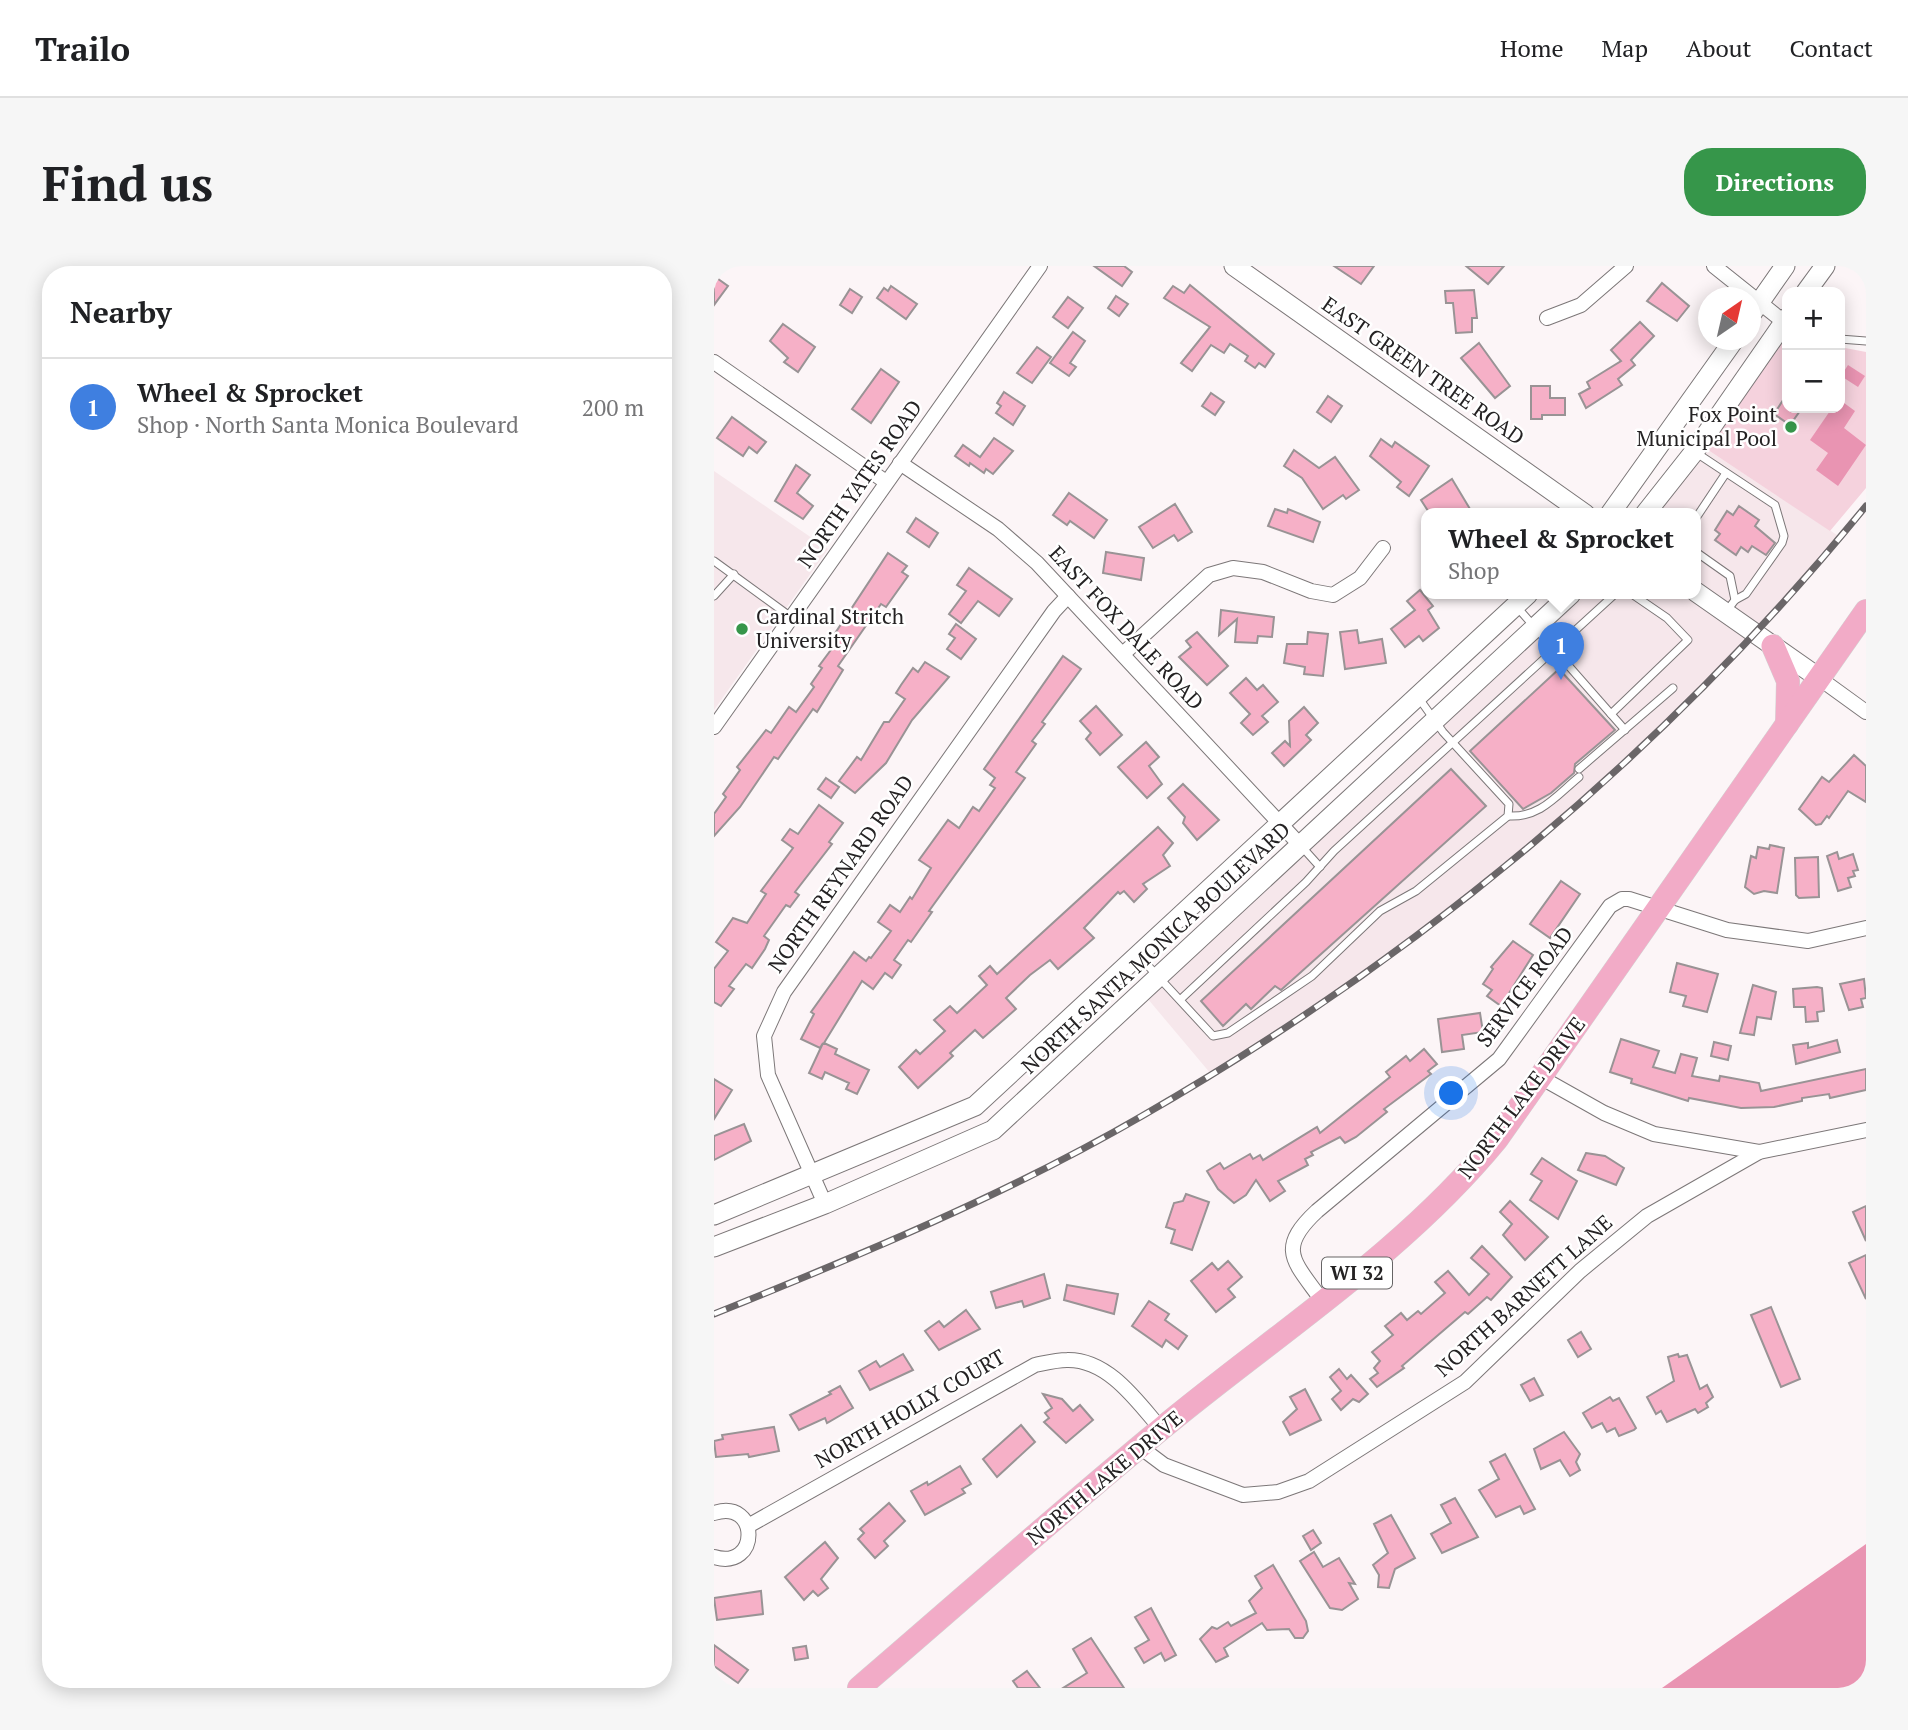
<!DOCTYPE html>
<html lang="en">
<head>
<meta charset="utf-8">
<style>
	:root { --surface:#fff; --page:#f6f6f6; --text:#202124; --muted:#757577; --line:#e0e0e0; --accent:#36964a }
	body { margin:0; font-family:"PT Serif",serif; background:var(--page); color:var(--text) }
	.controls { position:absolute; right:21px; top:21px; display:grid; overflow:hidden; border-radius:14px; box-shadow:0 4px 18px #0003 }
	.controls button { width:63px; height:63px; display:grid; place-items:center; padding:0; border:0; border-bottom:2px solid var(--line); background:var(--surface); color:var(--text); font:35px sans-serif }
	.compass { position:absolute; left:984px; top:21px; width:63px; height:63px; border-radius:50%; background:var(--surface); box-shadow:0 4px 18px #0003; rotate:34deg }
	.you { position:absolute; left:738px; top:828px; width:24px; height:24px; margin:-18px; border:5px solid #fff; border-radius:50%; background:#1a73e8; box-shadow:0 0 0 10px #1a73e833 }
	.badge { display:grid; place-items:center; width:46px; height:46px; border-radius:50%; background:var(--accent); color:#fff; font-size:23px; font-weight:700 }
	.pin { position:absolute; translate:-50% -58px; filter:drop-shadow(0 2px 4px #0008) }
	.pin::after { content:''; position:absolute; top:37px; width:24px; height:21px; background:inherit; clip-path:polygon(0 0,100% 0,50% 100%) }
	.popup { position:absolute; left:707px; top:242px; width:280px; height:91px; box-sizing:border-box; display:grid; place-content:center; border-radius:14px; background:var(--surface); filter:drop-shadow(0 2px 5px #0005); font-size:23px; white-space:nowrap; color:var(--muted) }
	.popup b { font-size:26px; color:var(--text) }
	.popup::after { content:''; position:absolute; left:50%; top:100%; margin-left:-14px; border:14px solid transparent; border-top-color:var(--surface) }
	.list { margin:0; padding:0; list-style:none }
	h2 { display:flex; justify-content:space-between; align-items:center; height:91px; margin:0; padding:0 28px; font-size:30px }
	h2 small { font-size:23px; font-weight:400; color:var(--muted) }
	.list li { display:grid; grid-template-columns:46px 1fr auto; gap:21px; align-items:center; box-sizing:border-box; height:98px; padding:0 28px; border-top:2px solid var(--line) }
	.list b { display:block; font-size:26px; white-space:nowrap }
	.list p { margin:0; font-size:23px; white-space:nowrap; color:var(--muted) }
	.list em { font-size:23px; font-style:normal; color:var(--muted) }
	.map { position:relative; flex:none; width:1152px; height:1422px; overflow:hidden; border-radius:28px }
	header { display:flex; align-items:center; gap:42px; box-sizing:border-box; height:98px; padding:0 35px; background:var(--surface); border-bottom:2px solid var(--line) }
	header strong { font-size:33px }
	nav { display:flex; gap:38px; margin-inline-start:auto; font-size:24px }
	.intro { display:flex; align-items:center; justify-content:space-between; box-sizing:border-box; height:168px; padding:0 42px }
	h1 { margin:0; font-size:49px }
	.button { padding:18px 32px; border-radius:28px; background:var(--accent); color:#fff; font-size:24px; font-weight:700 }
	main { display:flex; gap:42px; padding:0 42px }
	aside { flex:1; background:var(--surface); border-radius:28px; box-shadow:0 4px 18px #0003 }
	.map>svg:first-child { display:block }
	.built { fill:#f6e7eb }
	.green { fill:#f5d2dd }
	.water { fill:#e994b2 }
	.building { fill:#f6b0c7; stroke:#999395; stroke-width:2 }
	.lines { fill:none; stroke-linecap:round; stroke-linejoin:round }
	.service-casing { stroke:#7c7778; stroke-width:9 }
	.minor-casing { stroke:#7c7778; stroke-width:16 }
	.tertiary-casing { stroke:#7c7778; stroke-width:21 }
	.primary-casing { stroke:#d3d3d3; stroke-width:24 }
	.service { stroke:#fff; stroke-width:7 }
	.minor { stroke:#fff; stroke-width:14 }
	.tertiary { stroke:#fff; stroke-width:19 }
	.primary { stroke:#f2abc7; stroke-width:23 }
	.rail-casing { stroke:#6a6668; stroke-width:7 }
	.rail { stroke:#fff; stroke-width:4.5; stroke-dasharray:13; stroke-linecap:butt }
	.poi-dot { fill:#36964a; stroke:#fff; stroke-width:2.5 }
	.labels { text-anchor:middle; stroke-width:5; stroke-linejoin:round; paint-order:stroke }
	.shield { fill:#fff; stroke:#666465; stroke-width:2 }
	.shield-label { font-size:19px; font-weight:bold; fill:#242223 }
	.street-label { font-size:21px; fill:#242223; stroke:#fff }
	.poi-label { font-size:21px; fill:#242223; stroke:#fff; text-anchor:end }
</style>
</head>
<body>
<header>
<strong>Trailo</strong>
<nav><a>Home</a><a>Map</a><a>About</a><a>Contact</a></nav>
</header>
<div class="intro"><h1>Find us</h1><a class="button">Directions</a></div>
<main>
<aside>
<h2>Nearby<small></small></h2>
<ul class="list">
<li><span class="badge" style="background:#3f7fe0">1</span><div><b>Wheel &amp; Sprocket</b><p>Shop · North Santa Monica Boulevard</p></div><em>200 m</em></li>
</ul>
</aside>
<div class="map">
<svg width="1152" height="1422" viewBox="0 0 1152 1422">
	<rect width="100%" height="100%" fill="#fcf5f7"/>
	<!-- built -->
	<g class="built">
		<path d="M985,178L1126,271L969,442L814,581L679,687L561,768L497,808L428,726L857,328H982V248H931Z"/>
		<path d="M0,205L114,283L0,444Z"/>
	</g>
	<!-- green -->
	<path class="green" d="M1067,70L1073,71V142H1126V81L1152,86V222L1116,265L988,180Z"/>
	<!-- water -->
	<g class="water">
		<path d="M1134,99L1151,110L1144,121L1127,110Z"/>
		<path d="M1126,134L1141,145L1130,162L1152,179L1124,220L1102,204L1114,187L1096,174L1118,142H1126Z"/>
		<path d="M1152,1278V1422H948Z"/>
	</g>
	<!-- building -->
	<g class="building">
		<path d="M380,0H410L418,6L408,20Z"/>
		<path d="M620,0H660L647,18Z"/>
		<path d="M752,0H790L774,18Z"/>
		<path d="M0,10L14,20L0,39Z"/>
		<path d="M948,17L975,40L963,55L933,35Z"/>
		<path d="M476,19L560,88L551,101L545,97L541,102L531,95L534,90L516,78L510,87L497,79L478,105L467,97L496,61L450,32L459,20L470,27Z"/>
		<path d="M177,20L203,38L192,53L163,32L170,22L174,25Z"/>
		<path d="M136,23L148,31L138,47L126,39Z"/>
		<path d="M760,24L763,52H758V66L742,67L739,37H732L731,25Z"/>
		<path d="M402,30L414,38L405,50L394,42Z"/>
		<path d="M354,31L369,42L354,62L339,51Z"/>
		<path d="M926,56L940,70L917,94L921,99L904,113L908,119L872,142L865,128L876,122L873,116L907,95L897,84Z"/>
		<path d="M69,58L101,81L84,106L70,96L74,92L56,75Z"/>
		<path d="M359,66L371,75L356,97L362,101L355,110L336,97Z"/>
		<path d="M765,77L796,120L781,132L747,92Z"/>
		<path d="M323,81L337,91L318,117L303,107Z"/>
		<path d="M167,103L185,116L157,157L138,143Z"/>
		<path d="M817,120H836V132H851V149H828V153H817Z"/>
		<path d="M290,126L311,140L299,159L282,147L287,140L283,137Z"/>
		<path d="M497,127L510,136L501,149L488,140Z"/>
		<path d="M1073,128V142H1088L1076,159L1060,148Z"/>
		<path d="M614,130L628,140L617,156L603,146Z"/>
		<path d="M18,151L52,176L43,187L35,181L29,190L3,172Z"/>
		<path d="M280,172L299,185L279,208L272,203L270,207L256,197L255,200L241,190L249,179L266,191Z"/>
		<path d="M667,173L678,181L681,176L715,200L695,230L683,221L687,216L656,190Z"/>
		<path d="M580,184L605,202L621,191L645,224L632,233L629,229L609,243L588,212L570,200Z"/>
		<path d="M82,199L96,209L83,227L99,240L89,253L61,235Z"/>
		<path d="M738,213L759,248H716L707,234Z"/>
		<path d="M355,227L393,254L380,272L356,255L353,259L339,249Z"/>
		<path d="M461,238L478,266L464,275L460,269L439,282L425,261Z"/>
		<path d="M1025,240L1045,254L1041,260L1061,277L1052,289L1038,280L1034,286L1027,281L1022,289L1001,274L1006,268L1001,264L1013,245L1019,249Z"/>
		<path d="M561,243L573,247L574,243L606,256L599,276L554,260Z"/>
		<path d="M202,252L224,267L215,281L193,266Z"/>
		<path d="M392,286L430,292L427,314L389,307Z"/>
		<path d="M174,287L193,300L188,306L194,310L172,341L167,338L124,400L129,404L103,446L99,443L64,493L60,491L26,541L0,570V548L12,531L9,528L26,504L23,501L52,464L57,467L75,441L82,446L100,421L97,418L108,402L105,400L119,381L114,378Z"/>
		<path d="M255,302L298,333L285,350L264,335L247,357L235,348L252,325L243,319Z"/>
		<path d="M706,324L719,340L714,344L725,362L709,375L705,370L691,381L677,363L701,344L693,335Z"/>
		<path d="M507,344L560,351L558,371L544,370L543,377L521,376L523,353L505,369Z"/>
		<path d="M242,358L262,373L247,393L233,383L241,372L235,368Z"/>
		<path d="M643,364L645,377L668,373L672,397L631,403L626,366Z"/>
		<path d="M483,366L514,400L493,419L465,391L477,381L472,375Z"/>
		<path d="M594,366L614,368L609,410L590,408L591,401L570,397L573,378H593Z"/>
		<path d="M349,390L367,403L328,456L331,458L318,475L322,478L302,506L311,512L215,645L218,646L197,676L194,674L180,694L187,699L178,712L171,707L159,723L148,715L110,777L123,783L121,788L155,804L143,828L132,823L135,817L111,806L108,813L95,807L109,777L106,782L87,773L100,748L97,746L140,686L152,695L155,691L157,692L177,665L164,656L176,639L186,646L196,631L198,633L217,602L205,594L234,554L245,562L259,541L265,545L281,522L276,519L281,512L270,503Z"/>
		<path d="M211,396L235,411L198,454L172,497L141,527L125,515L143,491L147,494L170,456H175L191,433L182,427L187,419L199,402L204,406Z"/>
		<path d="M845,403L901,464L861,498L860,507L837,527L809,543L756,485Z"/>
		<path d="M532,412L543,424L549,419L564,436L548,450L554,456L539,469L527,457L536,448L516,427Z"/>
		<path d="M382,440L408,469L386,489L372,473L377,467L366,455Z"/>
		<path d="M590,441L604,457L592,469L597,474L570,500L558,487L571,475L576,480L575,455Z"/>
		<path d="M432,476L445,491L435,500L448,518L433,532L404,501Z"/>
		<path d="M1140,489L1152,500V536L1134,525L1115,552L1113,550L1107,558L1102,559L1085,543L1108,511L1115,516Z"/>
		<path d="M737,503L772,540L567,724L561,720L537,743L532,738L509,760L487,735Z"/>
		<path d="M112,512L125,521L117,532L104,523Z"/>
		<path d="M469,518L505,554L483,574L469,557L471,551L454,532Z"/>
		<path d="M105,539L129,557L115,576L118,578L81,626L85,629L76,641L72,639L50,670L55,674L51,683L38,702L32,698L15,720L20,723L7,740L0,736V703L14,685L2,676L19,652L33,657L52,628L47,625L79,582L68,574L76,563L84,568Z"/>
		<path d="M444,561L459,577L449,589L456,600L429,618L433,623L420,636L410,625L406,628L404,626L370,662L380,672L344,703L336,694L316,709L292,732L302,743L269,772L261,764L236,787L239,790L204,822L185,801L202,784L206,788L231,765L220,754L236,740L243,747L273,719L265,710L276,700L283,708Z"/>
		<path d="M1056,579L1070,582L1063,627L1050,625L1040,628L1031,621L1037,590L1042,592L1044,581L1055,583Z"/>
		<path d="M1123,586L1125,593L1139,588L1144,604L1139,605L1141,610L1134,612L1137,621L1124,625L1113,590Z"/>
		<path d="M1104,591L1105,631L1085,632L1082,629L1081,592Z"/>
		<path d="M847,615L866,628L836,672L816,658Z"/>
		<path d="M799,675L819,689L787,740L773,730L778,724L769,718L779,703L777,701Z"/>
		<path d="M963,697L1004,708L993,746L969,740L972,730L956,726Z"/>
		<path d="M1150,713L1152,732L1147,733L1149,741L1135,744L1126,718Z"/>
		<path d="M1039,719L1062,726L1057,753L1043,751L1040,769L1026,767Z"/>
		<path d="M1103,721L1108,722L1110,745L1103,746L1104,755L1092,756L1091,741H1080L1079,723Z"/>
		<path d="M766,747L769,766L748,769L750,783L728,786L724,753Z"/>
		<path d="M907,773L945,785L939,801L961,807L967,788L983,792L978,810L1005,815L1006,810L1045,817L1047,825L1152,803V824L1116,832L1115,828L1088,832V835L1060,841L1027,842L975,832L974,835L917,817L918,813L896,806Z"/>
		<path d="M1123,774L1126,786L1082,798L1079,779L1094,777V782Z"/>
		<path d="M1000,776L1017,780L1014,794L997,790Z"/>
		<path d="M710,783L723,798L714,805L717,808L670,843L673,846L642,871L631,877L626,871L597,886L599,889L591,893L594,899L564,915L571,925L556,935L542,914L532,929L520,937L504,923L493,905L506,897L510,903L536,888L539,893L546,889L549,894L603,861L606,867L676,811L672,806L692,790L696,795Z"/>
		<path d="M0,813L18,824L0,853Z"/>
		<path d="M30,858L37,875L0,894V870Z"/>
		<path d="M872,887L891,890L910,902L902,919L864,904Z"/>
		<path d="M828,892L863,915L844,953L816,934L828,915L817,908Z"/>
		<path d="M472,928L495,936L478,984L457,977L461,964L452,961L460,937L469,935Z"/>
		<path d="M796,935L834,971L811,994L789,969L798,958L786,946Z"/>
		<path d="M1152,940V975L1139,946Z"/>
		<path d="M768,980L798,1011L777,1034L773,1031L754,1048L751,1046L688,1100L690,1102L663,1121L656,1113L664,1107L660,1102L666,1095L658,1086L679,1069L671,1060L687,1047L693,1054L704,1045L707,1048L731,1027L721,1016L734,1005L755,1029L775,1008L757,992Z"/>
		<path d="M1152,989V1033L1135,997Z"/>
		<path d="M514,995L528,1011L514,1023L521,1031L502,1046L477,1015L498,997L504,1004Z"/>
		<path d="M330,1008L336,1032L310,1041L308,1035L282,1042L277,1026Z"/>
		<path d="M353,1019L404,1028L400,1048L350,1034Z"/>
		<path d="M435,1035L455,1048L451,1054L473,1070L464,1083L452,1074L448,1081L418,1060Z"/>
		<path d="M1057,1041L1086,1113L1067,1121L1037,1049Z"/>
		<path d="M252,1044L266,1063L225,1084L211,1065L225,1055L230,1061Z"/>
		<path d="M867,1066L877,1083L864,1091L854,1074Z"/>
		<path d="M189,1088L199,1104L156,1124L145,1105L162,1095L166,1101Z"/>
		<path d="M964,1088L965,1091L973,1089L986,1123L993,1119L999,1131L992,1137L994,1141L984,1147L981,1143L953,1156L947,1145L942,1148L933,1131L960,1115L954,1091Z"/>
		<path d="M625,1103L633,1113L637,1109L654,1128L645,1136L639,1133L627,1144L618,1133L627,1125L616,1111Z"/>
		<path d="M820,1112L829,1129L816,1135L807,1119Z"/>
		<path d="M126,1120L139,1142L113,1157L111,1152L85,1164L76,1149L117,1128L115,1126Z"/>
		<path d="M591,1123L607,1154L576,1169L569,1156L583,1143L576,1131Z"/>
		<path d="M329,1128L348,1133L359,1145L366,1139L379,1154L352,1177L330,1156L335,1152L331,1147L338,1142Z"/>
		<path d="M896,1131L899,1135L905,1132L922,1162L920,1164L905,1170L901,1162L893,1166L888,1157L878,1162L869,1147Z"/>
		<path d="M307,1159L321,1176L283,1211L269,1193Z"/>
		<path d="M60,1161L65,1185L35,1191L34,1188L2,1191L0,1175L9,1173L8,1169Z"/>
		<path d="M850,1166L866,1188L862,1196L866,1204L856,1210L846,1194L827,1203L820,1183Z"/>
		<path d="M791,1188L821,1243L810,1248L806,1240L782,1251L765,1224L785,1213L776,1196Z"/>
		<path d="M246,1200L257,1218L248,1223L251,1227L211,1249L197,1225L213,1216L214,1219Z"/>
		<path d="M741,1232L764,1271L728,1287L717,1268L737,1257L727,1239Z"/>
		<path d="M175,1237L191,1255L170,1275L174,1280L161,1292L144,1273L150,1267L146,1263Z"/>
		<path d="M677,1249L701,1292L681,1303L675,1322L664,1321L665,1309L659,1299L674,1287L660,1258Z"/>
		<path d="M599,1264L607,1277L597,1284L589,1270Z"/>
		<path d="M111,1276L124,1292L107,1313L114,1322L104,1330L99,1325L90,1334L71,1311Z"/>
		<path d="M600,1286L609,1301L625,1292L641,1318L635,1317L644,1333L628,1344L616,1342L586,1295Z"/>
		<path d="M559,1299L592,1355L594,1365L589,1372H581L575,1363L553,1364L548,1357L510,1382L514,1390L502,1396L486,1373L498,1361L503,1363L514,1356L517,1360L542,1347L535,1335L548,1322L541,1310Z"/>
		<path d="M47,1325L49,1348L3,1354L0,1332Z"/>
		<path d="M437,1342L462,1389L451,1395L447,1387L430,1397L421,1382L435,1374L421,1351Z"/>
		<path d="M377,1372L410,1422H349L373,1407L359,1383Z"/>
		<path d="M0,1379L34,1404L24,1417L0,1400Z"/>
		<path d="M92,1380L94,1392L81,1394L79,1382Z"/>
		<path d="M313,1405L326,1422H304L299,1415Z"/>
	</g>
	<g class="lines">
		<defs>
			<g id="service">
				<path d="M1126,73L1152,75"/>
				<path d="M981,186L1061,239L1070,270L1068,277L1032,328L1021,334L1012,346"/>
				<path d="M982,252L1012,207"/>
				<path d="M982,286L1016,310L1021,334"/>
				<path d="M0,295L77,351"/>
				<path d="M0,330L20,308"/>
				<path d="M803,341L911,464"/>
				<path d="M897,448L974,374L953,352L918,328"/>
				<path d="M865,503L959,422"/>
				<path d="M794,550C826,552 842,530 865,511"/>
				<path d="M588,581L606,601"/>
				<path d="M425,690L499,770L514,767L598,710L666,645L702,625L794,550L795,538L729,466L704,431"/>
				<path d="M467,733L592,616L620,585L901,328"/>
			</g>
			<g id="minor">
				<path d="M1000,0L1070,56"/>
				<path d="M833,52L867,39L912,0"/>
				<path d="M0,96L172,216"/>
				<path d="M186,197L284,263L323,297L586,579"/>
				<path d="M410,387L495,309L519,302L549,306L597,325L619,329L646,312L669,282"/>
				<path d="M1105,412L1152,446"/>
				<path d="M0,461L326,0"/>
				<path d="M826,811L890,847L940,868L1045,886"/>
				<path d="M111,938L54,809L50,770L70,726L340,345L354,330"/>
				<path d="M609,1036C581,996 561,984 603,945L785,793L896,640L908,633H915L1013,664L1094,675L1152,662"/>
				<path d="M426,1181L450,1199L529,1229L564,1226L595,1215L751,1116L866,1005L933,950L1045,886L1152,864"/>
				<path d="M0,1247C46,1232 46,1305 0,1291"/>
				<path d="M34,1260L321,1099C331,1097 342,1094 353,1094C394,1093 423,1135 447,1163"/>
			</g>
			<g id="tertiary">
				<path d="M520,0L871,248"/>
				<path d="M1092,26L1111,0"/>
				<path d="M1036,50L1071,0"/>
				<path d="M896,248L1020,74"/>
				<path d="M931,248L980,186L1073,52"/>
				<path d="M982,326L1105,412"/>
				<path d="M0,949L261,840L814,328"/>
				<path d="M0,981L111,938L279,864L857,328"/>
			</g>
			<g id="primary">
				<path d="M1059,380L1074,415L1073,458"/>
				<path d="M145,1422C245,1336 344,1248 447,1163C560,1069 689,988 783,873L1152,345"/>
			</g>
		</defs>
		<!-- service casing -->
		<use href="#service" class="service-casing"/>
		<!-- minor casing -->
		<use href="#minor" class="minor-casing"/>
		<!-- tertiary casing -->
		<use href="#tertiary" class="tertiary-casing"/>
		<!-- primary casing -->
		<use href="#primary" class="primary-casing"/>
		<!-- service -->
		<use href="#service" class="service"/>
		<!-- minor -->
		<use href="#minor" class="minor"/>
		<!-- tertiary -->
		<use href="#tertiary" class="tertiary"/>
		<!-- primary -->
		<use href="#primary" class="primary"/>
		<defs>
			<path id="rail" d="M0,1048C146,989 292,929 428,850C703,692 952,486 1152,240"/>
		</defs>
		<!-- rail casing -->
		<use href="#rail" class="rail-casing"/>
		<!-- rail -->
		<use href="#rail" class="rail"/>
	</g>
	<!-- markers -->
	<g class="poi-dot">
		<circle cx="1077" cy="161" r="7"/>
		<circle cx="28" cy="363" r="7"/>
	</g>
	<g class="labels">
		<!-- shield labels -->
		<rect class="shield" x="608" y="991.5" width="70" height="31" rx="5"/>
		<g class="shield-label">
			<text x="643" y="1014">WI 32</text>
		</g>
		<!-- street labels -->
		<g class="street-label">
			<text transform="translate(709 105) rotate(35)" y="7">EAST GREEN TREE ROAD</text>
			<text transform="translate(146 218) rotate(-55)" y="7">NORTH YATES ROAD</text>
			<text transform="translate(412 362) rotate(47)" y="7">EAST FOX DALE ROAD</text>
			<text transform="translate(127 608) rotate(-55)" y="7">NORTH REYNARD ROAD</text>
			<text transform="translate(442 682) rotate(-43)" y="7">NORTH SANTA MONICA BOULEVARD</text>
			<text transform="translate(811 721) rotate(-53)" y="7">SERVICE ROAD</text>
			<text transform="translate(808 832) rotate(-53)" y="7">NORTH LAKE DRIVE</text>
			<text transform="translate(810 1030) rotate(-42)" y="7">NORTH BARNETT LANE</text>
			<text transform="translate(196 1143) rotate(-30)" y="7">NORTH HOLLY COURT</text>
			<text transform="translate(391 1212) rotate(-40)" y="7">NORTH LAKE DRIVE</text>
		</g>
		<!-- poi labels -->
		<g class="poi-label">
			<text x="1063" y="156">Fox Point<tspan x="1063" dy="24">Municipal Pool</tspan></text>
			<text x="42" y="358" text-anchor="start">Cardinal Stritch<tspan x="42" dy="24">University</tspan></text>
		</g>
	</g>
</svg>
<div class="controls">
<button>+</button>
<button>−</button>
</div>
<svg class="compass" viewBox="-18 -18 36 36"><path d="M0-13l5 13h-10z" fill="#e53935"/><path d="M0 13l5-13h-10z" fill="#757577"/></svg>
<div class="you"></div>
<div class="pin badge" style="left:847px;top:414px;background:#3f7fe0">1</div>
<div class="popup"><b>Wheel &amp; Sprocket</b>Shop</div>
</div>
</main>
</body>
</html>
